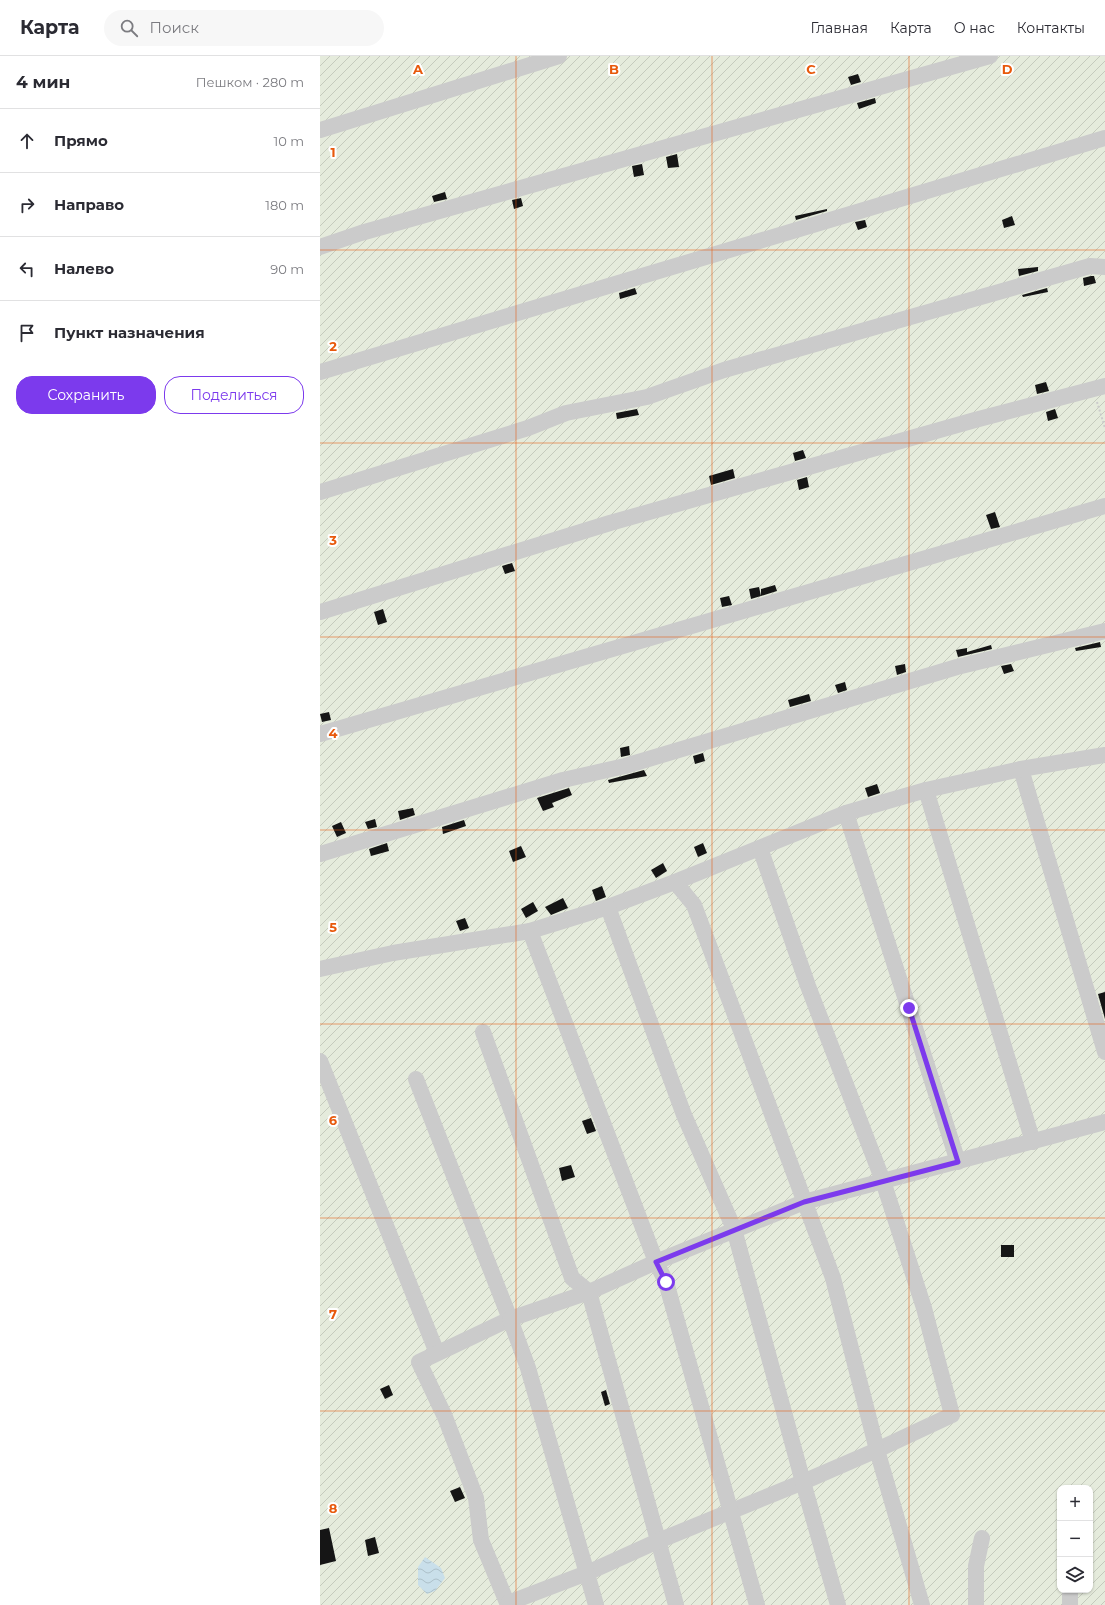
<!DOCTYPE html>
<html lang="ru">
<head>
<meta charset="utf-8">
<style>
	:root { --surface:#fff; --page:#f7f7f7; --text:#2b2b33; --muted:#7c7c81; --line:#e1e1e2; --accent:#7c3aed }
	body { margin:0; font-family:Montserrat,sans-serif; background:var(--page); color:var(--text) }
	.controls { position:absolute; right:12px; bottom:12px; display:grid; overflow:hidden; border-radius:8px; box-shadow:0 1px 3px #0004 }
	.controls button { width:36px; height:36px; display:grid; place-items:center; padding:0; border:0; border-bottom:1px solid var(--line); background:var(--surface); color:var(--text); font:20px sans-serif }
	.stop { position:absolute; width:12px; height:12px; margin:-9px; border:3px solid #7c3aed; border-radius:50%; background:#fff }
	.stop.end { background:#7c3aed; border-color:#fff; box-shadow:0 1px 4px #0008 }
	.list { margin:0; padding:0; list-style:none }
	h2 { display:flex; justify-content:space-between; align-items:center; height:52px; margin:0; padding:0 16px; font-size:17px }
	h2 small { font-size:13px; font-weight:400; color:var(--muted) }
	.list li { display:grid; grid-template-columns:26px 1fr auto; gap:12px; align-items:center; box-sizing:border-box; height:64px; padding:0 16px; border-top:1px solid var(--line) }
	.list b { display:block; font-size:15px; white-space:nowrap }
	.list em { font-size:13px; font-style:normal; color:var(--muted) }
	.actions { display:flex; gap:8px; padding:12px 16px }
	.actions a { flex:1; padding:9px 0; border:1px solid var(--accent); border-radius:16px; text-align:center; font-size:14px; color:var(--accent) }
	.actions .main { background:var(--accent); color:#fff }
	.icon { flex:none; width:22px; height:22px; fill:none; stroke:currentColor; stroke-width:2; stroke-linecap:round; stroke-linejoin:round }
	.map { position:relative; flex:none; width:785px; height:1549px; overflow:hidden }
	header { display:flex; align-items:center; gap:24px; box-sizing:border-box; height:56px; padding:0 20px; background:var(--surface); border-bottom:1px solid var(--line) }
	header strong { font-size:19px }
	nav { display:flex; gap:22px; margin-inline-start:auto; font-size:14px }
	.search { width:280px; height:36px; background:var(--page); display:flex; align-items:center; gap:10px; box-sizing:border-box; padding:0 14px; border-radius:22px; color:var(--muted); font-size:15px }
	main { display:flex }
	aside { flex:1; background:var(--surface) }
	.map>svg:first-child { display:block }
	.garden { fill:url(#garden-furrows); fill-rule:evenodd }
	.water { fill:url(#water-waves) }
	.building { fill:#151515 }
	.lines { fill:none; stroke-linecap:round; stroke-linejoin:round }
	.path { stroke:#cbcbcb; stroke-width:2; stroke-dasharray:2 2; stroke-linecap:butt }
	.minor { stroke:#cbcbcb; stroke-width:16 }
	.route { stroke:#7c3aed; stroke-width:5 }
	.grid { fill:none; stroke:#e8590c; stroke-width:1; stroke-opacity:0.55 }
	.grid-label { font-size:13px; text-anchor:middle; font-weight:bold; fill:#e8590c; stroke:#fff; stroke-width:4; stroke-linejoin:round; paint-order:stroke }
</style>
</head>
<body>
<header>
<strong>Карта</strong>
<div class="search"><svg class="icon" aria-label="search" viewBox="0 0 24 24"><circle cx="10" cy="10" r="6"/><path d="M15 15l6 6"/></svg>Поиск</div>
<nav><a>Главная</a><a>Карта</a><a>О нас</a><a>Контакты</a></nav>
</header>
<main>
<aside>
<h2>4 мин<small>Пешком · 280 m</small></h2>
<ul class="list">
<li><svg class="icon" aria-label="ahead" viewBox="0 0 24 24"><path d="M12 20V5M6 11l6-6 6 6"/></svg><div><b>Прямо</b></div><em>10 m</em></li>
<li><svg class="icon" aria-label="right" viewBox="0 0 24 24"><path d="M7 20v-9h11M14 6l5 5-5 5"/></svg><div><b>Направо</b></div><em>180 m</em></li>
<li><svg class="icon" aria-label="left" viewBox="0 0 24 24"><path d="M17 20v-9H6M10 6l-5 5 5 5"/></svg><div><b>Налево</b></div><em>90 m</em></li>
<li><svg class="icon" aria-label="arrive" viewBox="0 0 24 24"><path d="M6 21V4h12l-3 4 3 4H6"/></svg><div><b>Пункт назначения</b></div></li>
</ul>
<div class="actions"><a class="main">Сохранить</a><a>Поделиться</a></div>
</aside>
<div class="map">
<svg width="785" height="1549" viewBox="0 0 785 1549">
	<defs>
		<pattern id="garden-furrows" width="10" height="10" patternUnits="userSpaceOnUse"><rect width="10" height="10" fill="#e5ebdc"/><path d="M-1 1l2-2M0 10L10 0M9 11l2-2" fill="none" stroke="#c5cabd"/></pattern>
		<pattern id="water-waves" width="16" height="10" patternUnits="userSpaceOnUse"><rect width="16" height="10" fill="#c9dfea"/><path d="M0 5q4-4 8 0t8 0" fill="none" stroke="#adc0c9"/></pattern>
	</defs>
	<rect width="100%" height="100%" fill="#fff"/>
	<!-- garden -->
	<path class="garden" d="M0,0H785V1549H0ZM740,1432H770V1534H740Z"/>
	<!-- water -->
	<path class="water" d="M105,1501L121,1512L125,1522L115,1535L107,1538L98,1529V1511Z"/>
	<!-- building -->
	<g class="building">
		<path d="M538,18L541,26L531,29L528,21Z"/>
		<path d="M555,42L556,47L539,53L537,47Z"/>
		<path d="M357,98L359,111L348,112L346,101Z"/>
		<path d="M322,108L324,119L314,121L312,110Z"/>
		<path d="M125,136L127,143L114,146L112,140Z"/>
		<path d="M201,142L203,150L194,153L192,144Z"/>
		<path d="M507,153V155L476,164L475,160Z"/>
		<path d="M692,160L695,169L684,172L682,164Z"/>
		<path d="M545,164L547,171L538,174L535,166Z"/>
		<path d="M718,211V215L699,220L698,213Z"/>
		<path d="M771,220H774L776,227L764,230L763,222Z"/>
		<path d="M315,232L317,238L300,243L299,237Z"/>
		<path d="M727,232L728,236L703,241L702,239Z"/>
		<path d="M726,326L729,335L717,338L715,329Z"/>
		<path d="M317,353L319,359L297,363L296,357Z"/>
		<path d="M735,353L738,362L728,365L726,356Z"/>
		<path d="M483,394L486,402L475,405L473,397Z"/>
		<path d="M413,413L415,422L391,429L389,420Z"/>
		<path d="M487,421L489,431L479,434L477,424Z"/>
		<path d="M675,456L680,471L671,473L666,459Z"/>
		<path d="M192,507L195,515L185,518L182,510Z"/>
		<path d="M455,529L457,535L441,540V533Z"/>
		<path d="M439,531L441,540L431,543L429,533Z"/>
		<path d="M409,540L412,549L402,551L400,542Z"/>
		<path d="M63,553L67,566L58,569L54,556Z"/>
		<path d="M780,586L781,591L756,595L755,592Z"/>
		<path d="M671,589L672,593L638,601L636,594L647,592V596Z"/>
		<path d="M585,608L586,616L577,619L575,610Z"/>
		<path d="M691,608L694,615L684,618L681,610Z"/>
		<path d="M525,626L527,634L518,637L515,629Z"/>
		<path d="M489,638L491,645L470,651L468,644Z"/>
		<path d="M9,656L11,664L2,666L0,658Z"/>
		<path d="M309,690L310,699L301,701L300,692Z"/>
		<path d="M383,697L385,705L375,708L373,700Z"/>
		<path d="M324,714L327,720L289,727L288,724Z"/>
		<path d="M557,728L560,737L548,741L545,732Z"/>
		<path d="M249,732L252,739L232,747L234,751L223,755L217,742Z"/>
		<path d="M93,752L95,759L80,764L78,755Z"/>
		<path d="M55,763L57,771L48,773L45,766Z"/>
		<path d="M144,764L146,770L123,778L122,771Z"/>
		<path d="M21,766L26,777L17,781L12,770Z"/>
		<path d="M67,787L69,795L51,800L49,793Z"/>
		<path d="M383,787L387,797L378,801L374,791Z"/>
		<path d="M201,790L206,801L193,806L189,795Z"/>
		<path d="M343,807L347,815L336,822L331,814Z"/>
		<path d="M282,830L286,841L276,845L272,834Z"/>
		<path d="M243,842L248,852L231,859L225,851Z"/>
		<path d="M213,846L218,855L206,862L201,853Z"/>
		<path d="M145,862L149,872L140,875L136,865Z"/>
		<path d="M785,936V963L778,938Z"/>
		<path d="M271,1062L276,1075L267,1078L262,1065Z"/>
		<path d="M251,1109L255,1121L242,1125L239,1112Z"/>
		<rect x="681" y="1189" width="13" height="12"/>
		<path d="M69,1329L73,1339L65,1343L60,1333Z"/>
		<path d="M286,1334L290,1348L285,1350L281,1336Z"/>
		<path d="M140,1431L145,1442L135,1446L130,1435Z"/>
		<path d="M9,1472L16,1505L0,1509V1474Z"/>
		<path d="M55,1481L59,1497L48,1500L45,1484Z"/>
	</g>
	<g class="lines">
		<!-- path -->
		<path class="path" d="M777,346L785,372"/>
		<!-- minor -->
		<g class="minor">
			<path d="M0,74L239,0"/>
			<path d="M0,191L41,177L670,0"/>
			<path d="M0,316L785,82"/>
			<path d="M0,436L208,372L246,357L327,341L404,314L770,210L785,211"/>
			<path d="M0,556L290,467L655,364L785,330"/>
			<path d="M0,678L785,450"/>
			<path d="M701,713L785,996"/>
			<path d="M606,734L713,1086"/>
			<path d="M526,757L638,1106"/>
			<path d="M0,798L243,724L305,710L637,611L785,575"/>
			<path d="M355,826L526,757L606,734L701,713L785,699"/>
			<path d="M288,851L355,826L374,849L513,1222L557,1394L632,1359L604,1252L563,1125L488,930L440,792"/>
			<path d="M0,913L73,897L210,875"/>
			<path d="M163,976L252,1222L269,1236L356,1549"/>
			<path d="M0,1005L117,1297"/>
			<path d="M96,1023L190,1263L99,1306L125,1361L156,1442L161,1484L188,1549"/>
			<path d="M188,1547L267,1517L338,1485L483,1426L557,1394L602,1549"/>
			<path d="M276,1549L208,1312L190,1263L269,1236L336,1206L346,1226L437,1549"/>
			<path d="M518,1549L483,1426L414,1173L364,1059L288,851L210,875L336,1206L484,1146L785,1066"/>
			<path d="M656,1549V1510L662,1482"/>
			<path d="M750,1549V1534"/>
		</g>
	</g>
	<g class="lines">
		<!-- route -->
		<path class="route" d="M346,1226L336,1206L484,1146L638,1106L589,952"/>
	</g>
	<!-- grid -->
	<path class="grid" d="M196,0V1549M392,0V1549M589,0V1549M0,194H785M0,387H785M0,581H785M0,774H785M0,968H785M0,1162H785M0,1355H785"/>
	<g class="grid-label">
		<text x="98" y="18">A</text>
		<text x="294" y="18">B</text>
		<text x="491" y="18">C</text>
		<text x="687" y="18">D</text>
		<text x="13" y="101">1</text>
		<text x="13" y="295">2</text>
		<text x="13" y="489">3</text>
		<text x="13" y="682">4</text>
		<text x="13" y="876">5</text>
		<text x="13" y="1069">6</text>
		<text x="13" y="1263">7</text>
		<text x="13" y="1457">8</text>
	</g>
</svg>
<div class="controls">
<button>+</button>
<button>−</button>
<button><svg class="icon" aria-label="layers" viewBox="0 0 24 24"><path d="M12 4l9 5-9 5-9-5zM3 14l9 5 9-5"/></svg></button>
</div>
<div class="stop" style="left:346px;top:1226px"></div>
<div class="stop end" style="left:589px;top:952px"></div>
</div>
</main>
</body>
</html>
